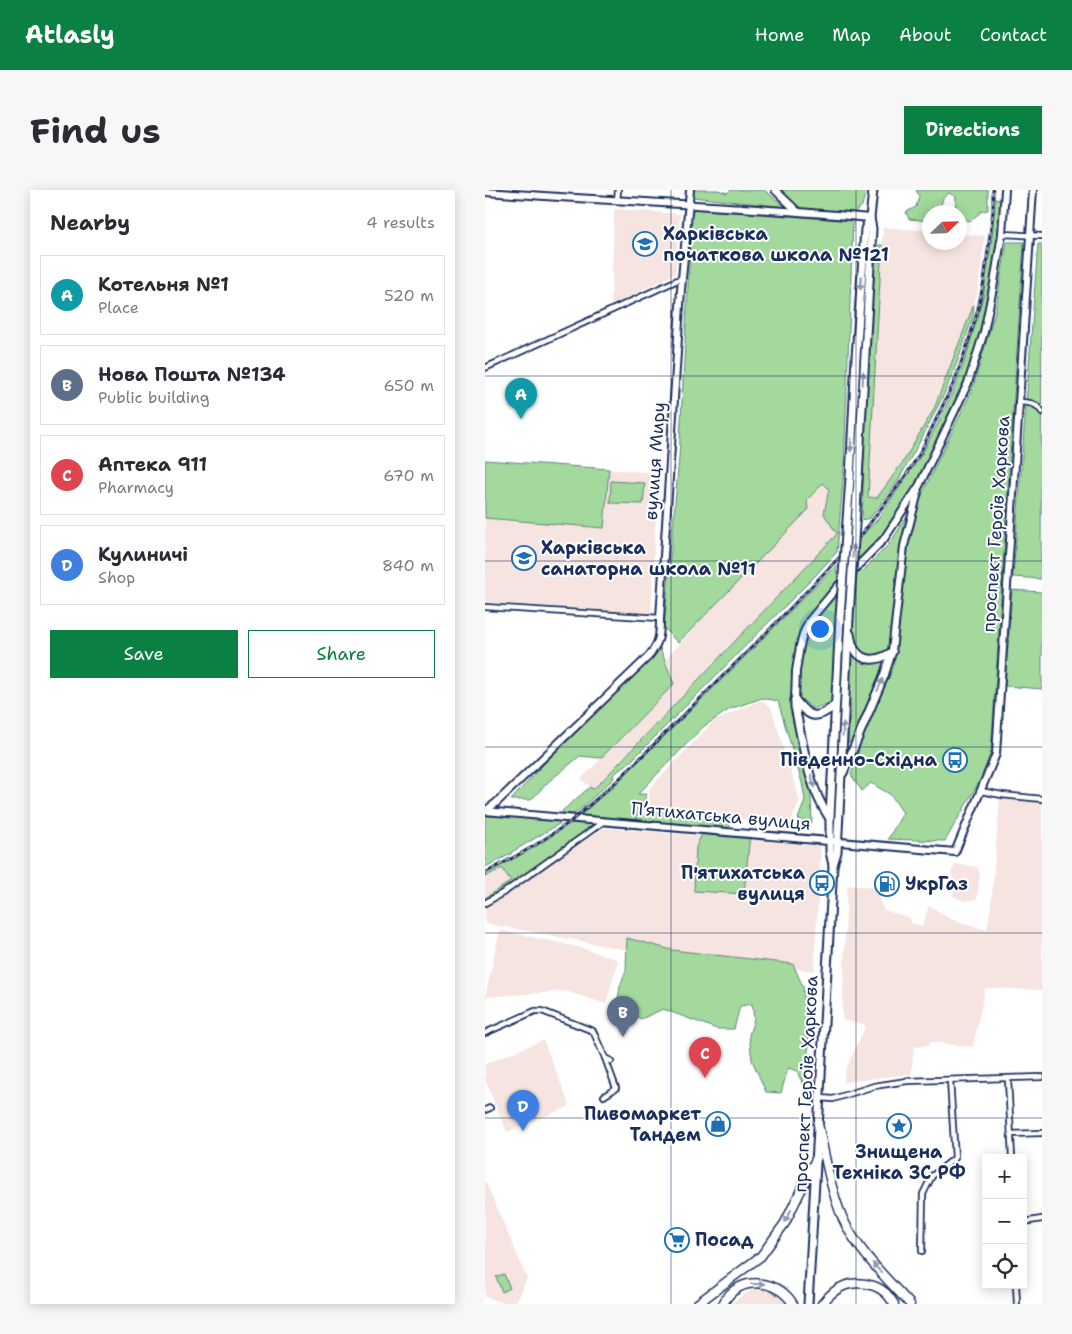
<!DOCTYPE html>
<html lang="en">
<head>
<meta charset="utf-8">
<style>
	:root { --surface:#fff; --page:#f7f7f7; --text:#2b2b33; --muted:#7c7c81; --line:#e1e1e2; --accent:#0b8043 }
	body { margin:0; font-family:"Shantell Sans",sans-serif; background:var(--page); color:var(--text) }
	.controls { position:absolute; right:15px; bottom:15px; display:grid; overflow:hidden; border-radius:0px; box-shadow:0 2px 12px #0003 }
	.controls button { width:45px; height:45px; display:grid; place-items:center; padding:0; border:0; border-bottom:1px solid var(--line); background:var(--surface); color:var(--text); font:25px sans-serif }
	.compass { position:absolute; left:437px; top:15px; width:45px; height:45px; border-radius:50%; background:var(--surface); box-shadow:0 2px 12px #0003; rotate:67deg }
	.you { position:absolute; left:334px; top:438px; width:18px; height:18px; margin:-12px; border:4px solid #fff; border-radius:50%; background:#1a73e8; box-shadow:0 0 0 8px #1a73e833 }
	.badge { display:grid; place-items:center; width:32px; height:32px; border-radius:50%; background:var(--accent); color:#fff; font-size:16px; font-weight:700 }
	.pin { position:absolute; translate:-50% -41px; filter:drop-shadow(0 1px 2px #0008) }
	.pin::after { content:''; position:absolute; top:26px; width:18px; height:15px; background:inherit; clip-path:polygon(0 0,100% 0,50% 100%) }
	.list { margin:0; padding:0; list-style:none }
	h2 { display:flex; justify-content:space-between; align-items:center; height:65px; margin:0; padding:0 20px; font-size:21px }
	h2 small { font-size:16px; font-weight:400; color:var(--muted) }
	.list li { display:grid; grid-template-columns:32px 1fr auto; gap:15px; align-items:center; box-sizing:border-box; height:80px; margin:0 10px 10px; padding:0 10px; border:1px solid var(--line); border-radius:0px }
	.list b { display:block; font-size:19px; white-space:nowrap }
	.list p { margin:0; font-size:16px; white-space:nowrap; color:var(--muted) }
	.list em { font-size:16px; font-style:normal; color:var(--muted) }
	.actions { display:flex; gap:10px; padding:15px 20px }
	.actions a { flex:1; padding:11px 0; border:1px solid var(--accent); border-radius:0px; text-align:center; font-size:18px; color:var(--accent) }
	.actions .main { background:var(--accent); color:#fff }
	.icon { flex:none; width:28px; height:28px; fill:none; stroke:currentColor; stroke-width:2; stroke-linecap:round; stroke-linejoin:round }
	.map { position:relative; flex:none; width:557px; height:1114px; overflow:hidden; border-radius:0px }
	header { display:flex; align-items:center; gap:30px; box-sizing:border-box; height:70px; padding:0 25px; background:var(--accent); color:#fff }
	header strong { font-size:24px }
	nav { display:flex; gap:28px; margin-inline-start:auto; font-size:18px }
	.intro { display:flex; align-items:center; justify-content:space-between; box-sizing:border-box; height:120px; padding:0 30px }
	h1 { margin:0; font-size:35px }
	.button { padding:12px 22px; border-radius:0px; background:var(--accent); color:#fff; font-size:18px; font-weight:700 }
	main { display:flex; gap:30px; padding:0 30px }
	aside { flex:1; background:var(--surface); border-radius:0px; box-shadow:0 2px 12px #0003 }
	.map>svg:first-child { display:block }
	.built { fill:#f5e4e0 }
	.green { fill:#a3d99c; stroke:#5f847d }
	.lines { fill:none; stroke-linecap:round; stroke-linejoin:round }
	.street-casing { stroke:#1b2f5e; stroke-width:8 }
	.secondary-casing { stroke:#1b2f5e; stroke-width:10 }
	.primary-casing { stroke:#1b2f5e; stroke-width:11 }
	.highway-casing { stroke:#1b2f5e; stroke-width:11 }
	.street { stroke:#fff; stroke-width:4.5 }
	.secondary { stroke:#fff; stroke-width:6 }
	.primary { stroke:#fff; stroke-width:7 }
	.highway { stroke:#fff; stroke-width:8 }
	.rail-casing { stroke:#1b2f5e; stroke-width:3 }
	.rail { stroke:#fff; stroke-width:1; stroke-dasharray:4; stroke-linecap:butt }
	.primary-bridge-casing { stroke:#1b2f5e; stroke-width:11; stroke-linecap:butt }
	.primary-bridge { stroke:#fff; stroke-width:7 }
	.oneway { fill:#8d97ae }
	.grid { fill:none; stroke:#1b2f5e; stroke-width:1; stroke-opacity:0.55 }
	.labels { text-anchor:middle; stroke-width:4; stroke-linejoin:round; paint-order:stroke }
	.poi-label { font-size:18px; font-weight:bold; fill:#1b2f5e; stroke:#fff; text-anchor:start }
	.street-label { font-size:18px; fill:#1b2f5e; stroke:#fff }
</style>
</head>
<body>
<header>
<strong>Atlasly</strong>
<nav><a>Home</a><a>Map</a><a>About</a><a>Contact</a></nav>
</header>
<div class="intro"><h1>Find us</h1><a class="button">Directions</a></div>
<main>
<aside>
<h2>Nearby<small>4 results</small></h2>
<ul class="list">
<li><span class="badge" style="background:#0f9aa8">A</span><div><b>Котельня №1</b><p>Place</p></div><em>520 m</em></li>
<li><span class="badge" style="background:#5c6f8a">B</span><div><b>Нова Пошта №134</b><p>Public building</p></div><em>650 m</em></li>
<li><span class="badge" style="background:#e0444e">C</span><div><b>Аптека 911</b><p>Pharmacy</p></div><em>670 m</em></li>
<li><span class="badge" style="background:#3f7fe0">D</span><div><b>Кулиничі</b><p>Shop</p></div><em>840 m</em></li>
</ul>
<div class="actions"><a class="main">Save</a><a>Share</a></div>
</aside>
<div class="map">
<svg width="557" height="1114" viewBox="0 0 557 1114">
	<rect width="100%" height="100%" fill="#fff"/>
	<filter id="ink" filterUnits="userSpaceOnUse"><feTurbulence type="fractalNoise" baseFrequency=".02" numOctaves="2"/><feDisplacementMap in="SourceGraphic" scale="10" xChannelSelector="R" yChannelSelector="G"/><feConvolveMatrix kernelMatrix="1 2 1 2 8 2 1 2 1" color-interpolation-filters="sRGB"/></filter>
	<g filter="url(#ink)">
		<!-- built -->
		<g class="built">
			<path d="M129,19L195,24L190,84L126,116Z"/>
			<path d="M398,37L444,41V52H474L475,44L500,46L492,104L476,155L440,240L392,308L383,307Z"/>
			<path d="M0,270L173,283L166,424L0,412Z"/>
			<path d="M338,293L344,299L339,324L352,344L108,599L96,589L189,494L181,469L216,430L322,320V310Z"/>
			<path d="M276,510L286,517L315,611L305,633L165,621L164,599L229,531Z"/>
			<path d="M515,609L557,612V800L500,798L488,857L445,852V855L429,857L426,884L359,892L360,881L381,835L357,830L362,695L396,698L395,712L399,720L425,728L426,733L437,736L440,729L444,715L465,729L502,740L506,716Z"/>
			<path d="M119,638L336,656L329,781L153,762L0,733V714Z"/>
			<path d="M471,674L492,677L495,684L492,709L479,711L468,706L469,692L466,682Z"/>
			<path d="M17,678L26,692L0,708V687Z"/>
			<path d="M15,740L97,758L133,770L121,814L80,801L0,807Z"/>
			<path d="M58,850L85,916L22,942L0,890V874Z"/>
			<path d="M0,990L42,1088L30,1114H22L0,1107Z"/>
			<path d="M269,1098L291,1101L303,1112V1114H245Z"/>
		</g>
		<!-- green -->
		<g class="green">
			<path d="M208,0H233L242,3L246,0H279L301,17L207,7Z"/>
			<path d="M294,0H381L377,16L369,23L314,18Z"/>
			<path d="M431,0H503V20L497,21L485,31L477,29L475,27L474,22H470L471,7L464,3L458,8L454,22H444V31L424,29L421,22L431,17L434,6Z"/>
			<path d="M510,9L516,10V37L505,110L485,181L439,283L399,346L384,361L372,369L374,349L392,330L437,264L454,231L471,195L482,164L498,107L507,48Z"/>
			<path d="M207,19L368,31L359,278L352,362L329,387L146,571L128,585L129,588L98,617L88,624L78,623L77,621L105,597L108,599L115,593L352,344L339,324L344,299L338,293L322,310L323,320L193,453L179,438L194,268Z"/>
			<path d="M382,42H384L364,345L363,382L378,381L405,353L439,300L487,200L510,122L522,52H539L506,562L497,587L460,651L403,649L418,623L406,605L386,593L377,601L366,585L374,560L367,553L363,552L366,513H356L349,634H347L354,513L341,514L328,519L318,510L306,503L326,606L327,633L313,629L320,610L317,593L293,511L277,508L245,519L218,537L153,604H162L150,630L165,621L247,628L244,638L96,625C184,544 268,459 352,374L351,383L361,382Z"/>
			<path d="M553,54H557L556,389L528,387Z"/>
			<path d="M391,55H397L383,307L392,308L418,272L449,219L489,114L488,126L473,170L460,202L439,244L413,291L385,328L377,330L380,235Z"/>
			<path d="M0,270L124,279L119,338L0,328Z"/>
			<path d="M126,291L160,293L158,314L125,313Z"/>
			<path d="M527,400L557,402V499L520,496Z"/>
			<path d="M175,458L189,494L116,568L95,566L63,592L46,610H26L57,576L167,468Z"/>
			<path d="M0,626L59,628L79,631L27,662L26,664L0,677Z"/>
			<path d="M86,632H101C105,637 103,640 100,644L47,681L0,711V708L26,691L17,678L0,687V683L34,666Z"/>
			<path d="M218,642L265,644L259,704L209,701L211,657Z"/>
			<path d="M142,748L187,760L308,774L318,797L324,855L318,895L312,881L303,878L296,903L281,902L267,870L264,845L269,829L267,814L255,816L249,839H232L178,819L156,829L132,816L135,796L141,780Z"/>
			<path d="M19,1084L25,1098L17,1102L11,1087Z"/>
		</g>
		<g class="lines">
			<defs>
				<g id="street">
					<path d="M132,11L133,0"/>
					<path d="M517,44L557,46"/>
					<path d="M0,178L197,88"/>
					<path d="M533,212C544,213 551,212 557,222"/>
					<path d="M0,417L175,428"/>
					<path d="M496,601L517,605L557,609"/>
					<path d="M0,713L21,701L118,632"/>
					<path d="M0,843L50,821H57L108,841L120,868L126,871"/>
					<path d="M523,889L527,968"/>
					<path d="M119,906L131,898L120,868"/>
					<path d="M335,908L348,909L389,896L422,891L557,887"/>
					<path d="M0,920L5,918"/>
					<path d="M526,944L557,943"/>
					<path d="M538,1032L557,1029"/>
					<path d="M437,1061L438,1004L447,986L470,968L465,890"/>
					<path d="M531,1095L532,1113"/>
				</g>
				<g id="secondary">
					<path d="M290,0L312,21"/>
					<path d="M0,2C128,11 257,16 385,28"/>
					<path d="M407,461L419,356L433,302"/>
					<path d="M310,510L311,481L315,456L318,444L324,431L354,395L399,349L434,296L483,193L499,142L509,93L517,44L520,0"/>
					<path d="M0,621L470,662L511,564L548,0"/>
					<path d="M0,621L11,613L164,466C175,452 175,445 175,428L196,100L205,0"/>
				</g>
				<g id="primary">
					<path d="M365,288L371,167L380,39L385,28"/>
					<path d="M373,289L387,39L385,28L388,0"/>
					<path d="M365,444C366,449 367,456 370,460C379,474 395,470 407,462"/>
					<path d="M310,510V517C318,553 323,597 344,627"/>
					<path d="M310,510C325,529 332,530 350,515"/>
					<path d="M358,583L399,486L407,461"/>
					<path d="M348,675L345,662V627L355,427"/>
					<path d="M323,1114L348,675L352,662L364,427"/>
				</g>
				<g id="highway">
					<path d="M333,934C340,965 347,1010 362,1037C378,1066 403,1090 425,1114"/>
					<path d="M212,1114L276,1066L300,1033L332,967"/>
					<path d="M238,1114C252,1085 293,1088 308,1114"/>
					<path d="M337,1114C351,1096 366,1089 389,1096C398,1099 404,1105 409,1114"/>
				</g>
			</defs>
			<!-- street casing -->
			<use href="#street" class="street-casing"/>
			<!-- secondary casing -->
			<use href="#secondary" class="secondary-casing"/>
			<!-- primary casing -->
			<use href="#primary" class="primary-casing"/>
			<!-- highway casing -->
			<use href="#highway" class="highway-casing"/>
			<!-- street -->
			<use href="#street" class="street"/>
			<!-- secondary -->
			<use href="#secondary" class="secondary"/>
			<!-- primary -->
			<use href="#primary" class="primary"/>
			<!-- highway -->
			<use href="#highway" class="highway"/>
			<defs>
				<path id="rail" d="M0,683L49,656L85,632L132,591L281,443L377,344L421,285L435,263L470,190L482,156L492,123L499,91L508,21V0"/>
			</defs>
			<!-- rail casing -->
			<use href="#rail" class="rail-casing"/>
			<!-- rail -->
			<use href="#rail" class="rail"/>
			<defs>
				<g id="primary-bridge">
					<path d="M355,427L365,288"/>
					<path d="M364,427L373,289"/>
				</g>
			</defs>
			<!-- primary-bridge casing -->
			<use href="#primary-bridge" class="primary-bridge-casing"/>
			<!-- primary-bridge -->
			<use href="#primary-bridge" class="primary-bridge"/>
		</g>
		<!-- one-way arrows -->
		<defs><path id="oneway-solid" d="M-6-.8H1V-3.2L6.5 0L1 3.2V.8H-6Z" transform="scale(1.25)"/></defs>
		<g class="oneway">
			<use href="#oneway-solid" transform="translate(376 93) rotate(94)"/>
			<use href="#oneway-solid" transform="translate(378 188) rotate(-87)"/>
			<use href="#oneway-solid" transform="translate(366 255) rotate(93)"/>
			<use href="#oneway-solid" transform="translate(368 361) rotate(-86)"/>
			<use href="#oneway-solid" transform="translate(395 495) rotate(-67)"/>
			<use href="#oneway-solid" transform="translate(358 539) rotate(-87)"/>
			<use href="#oneway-solid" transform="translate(328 591) rotate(73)"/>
			<use href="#oneway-solid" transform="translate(303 1026) rotate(117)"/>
			<use href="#oneway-solid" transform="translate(392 1078) rotate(-131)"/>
			<use href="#oneway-solid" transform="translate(273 1094)"/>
		</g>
	</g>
	<!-- grid -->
	<path class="grid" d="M186,0V1114M371,0V1114M0,186H557M0,371H557M0,557H557M0,743H557M0,928H557"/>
	<!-- icons -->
	<defs>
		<symbol id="school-ring" viewBox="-11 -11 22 22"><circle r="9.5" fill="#fff" stroke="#1f6fb2" stroke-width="1.5"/><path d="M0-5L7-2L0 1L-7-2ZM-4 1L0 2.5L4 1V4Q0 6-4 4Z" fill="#1f6fb2"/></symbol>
		<symbol id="bus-ring" viewBox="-11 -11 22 22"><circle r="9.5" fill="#fff" stroke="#1f6fb2" stroke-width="1.5"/><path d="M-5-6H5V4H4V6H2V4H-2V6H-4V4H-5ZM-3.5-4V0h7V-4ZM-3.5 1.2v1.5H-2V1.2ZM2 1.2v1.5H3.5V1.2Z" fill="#1f6fb2"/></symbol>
		<symbol id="fuel-ring" viewBox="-11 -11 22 22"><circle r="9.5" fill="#fff" stroke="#1f6fb2" stroke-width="1.5"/><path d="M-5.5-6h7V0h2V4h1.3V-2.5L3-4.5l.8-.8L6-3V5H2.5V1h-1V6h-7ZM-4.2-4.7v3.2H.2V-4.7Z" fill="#1f6fb2"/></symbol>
		<symbol id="shop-ring" viewBox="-11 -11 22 22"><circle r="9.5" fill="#fff" stroke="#1f6fb2" stroke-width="1.5"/><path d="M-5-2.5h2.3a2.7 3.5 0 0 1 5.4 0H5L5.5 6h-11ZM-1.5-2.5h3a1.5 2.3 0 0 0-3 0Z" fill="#1f6fb2"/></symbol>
		<symbol id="sight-ring" viewBox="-11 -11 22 22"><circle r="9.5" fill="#fff" stroke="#1f6fb2" stroke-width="1.5"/><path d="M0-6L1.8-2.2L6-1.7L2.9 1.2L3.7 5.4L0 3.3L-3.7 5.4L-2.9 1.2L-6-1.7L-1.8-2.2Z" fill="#1f6fb2"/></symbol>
		<symbol id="supermarket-ring" viewBox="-11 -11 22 22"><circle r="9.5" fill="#fff" stroke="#1f6fb2" stroke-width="1.5"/><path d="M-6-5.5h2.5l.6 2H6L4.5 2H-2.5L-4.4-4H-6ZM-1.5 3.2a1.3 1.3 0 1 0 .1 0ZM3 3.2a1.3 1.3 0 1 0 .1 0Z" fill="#1f6fb2"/></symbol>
	</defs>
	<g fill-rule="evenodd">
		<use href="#school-ring" x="146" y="40" width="28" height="28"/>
		<use href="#school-ring" x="25" y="354" width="28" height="28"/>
		<use href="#bus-ring" x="456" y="556" width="28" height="28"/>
		<use href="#bus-ring" x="323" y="679" width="28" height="28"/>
		<use href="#fuel-ring" x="388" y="680" width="28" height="28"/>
		<use href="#shop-ring" x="219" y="920" width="28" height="28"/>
		<use href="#sight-ring" x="400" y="922" width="28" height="28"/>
		<use href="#supermarket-ring" x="178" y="1036" width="28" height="28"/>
	</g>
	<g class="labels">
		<!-- poi labels -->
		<g class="poi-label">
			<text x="178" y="50">Харківська<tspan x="178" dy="21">початкова школа №121</tspan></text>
			<text x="56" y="364">Харківська<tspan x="56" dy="21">санаторна школа №11</tspan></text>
			<text x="452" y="576" text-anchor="end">Південно-Східна</text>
			<text x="320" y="689" text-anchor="end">П'ятихатська<tspan x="320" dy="21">вулиця</tspan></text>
			<text x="420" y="700">УкрГаз</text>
			<text x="216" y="930" text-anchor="end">Пивомаркет<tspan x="216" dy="21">Тандем</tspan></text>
			<text x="414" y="968" text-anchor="middle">Знищена<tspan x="414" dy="21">Техніка ЗС РФ</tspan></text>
			<text x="210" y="1056">Посад</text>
		</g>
		<!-- street labels -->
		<g class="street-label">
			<text transform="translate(170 271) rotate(-86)" y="6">вулиця Миру</text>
			<text transform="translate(511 334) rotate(-86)" y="6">проспект Героїв Харкова</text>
			<text transform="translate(236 626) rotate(5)" y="6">П’ятихатська вулиця</text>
			<text transform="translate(321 894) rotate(-87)" y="6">проспект Героїв Харкова</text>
		</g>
	</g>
</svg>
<div class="controls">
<button>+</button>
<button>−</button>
<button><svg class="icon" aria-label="locate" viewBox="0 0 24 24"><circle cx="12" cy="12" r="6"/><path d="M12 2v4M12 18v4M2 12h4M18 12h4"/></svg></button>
</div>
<svg class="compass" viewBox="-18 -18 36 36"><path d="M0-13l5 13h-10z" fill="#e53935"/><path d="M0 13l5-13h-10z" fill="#7c7c81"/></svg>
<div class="you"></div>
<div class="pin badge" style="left:36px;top:229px;background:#0f9aa8">A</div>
<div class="pin badge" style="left:138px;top:847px;background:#5c6f8a">B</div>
<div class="pin badge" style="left:220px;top:888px;background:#e0444e">C</div>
<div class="pin badge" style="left:38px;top:941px;background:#3f7fe0">D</div>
</div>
</main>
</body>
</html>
